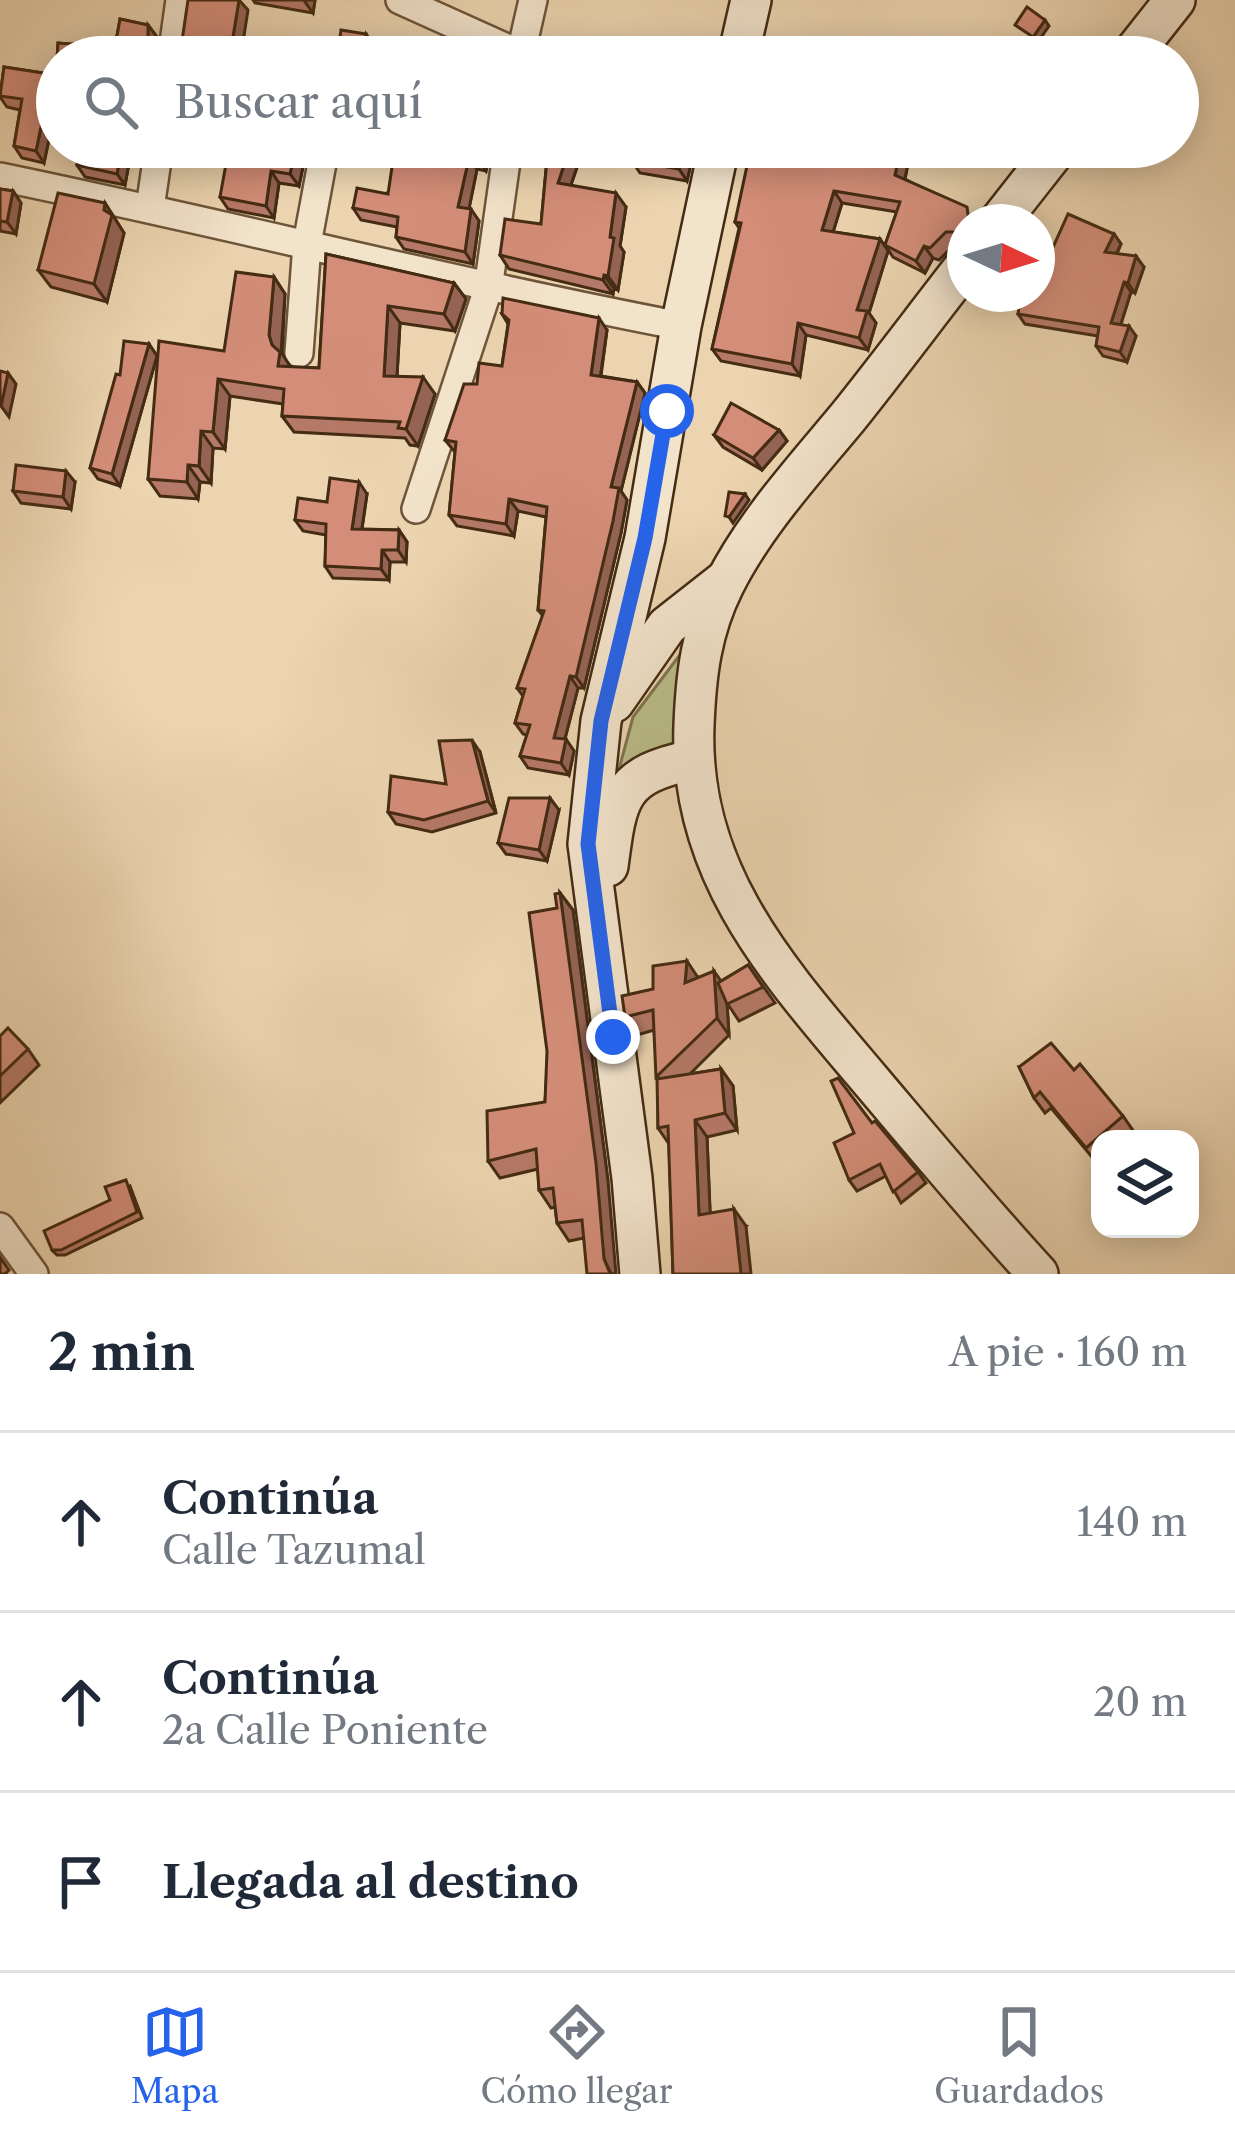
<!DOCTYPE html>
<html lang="es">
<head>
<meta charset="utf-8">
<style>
	:root { --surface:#fff; --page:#f2f2f3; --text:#1f2937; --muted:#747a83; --line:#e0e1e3; --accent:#2563eb }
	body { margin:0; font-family:"Libre Caslon Text",serif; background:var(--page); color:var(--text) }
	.controls { position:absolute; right:36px; bottom:36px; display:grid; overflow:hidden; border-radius:24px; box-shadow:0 6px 30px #0003 }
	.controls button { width:108px; height:108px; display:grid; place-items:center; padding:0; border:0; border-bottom:3px solid var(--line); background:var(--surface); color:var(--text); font:60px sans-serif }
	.compass { position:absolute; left:947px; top:204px; width:108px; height:108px; border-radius:50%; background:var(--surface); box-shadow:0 6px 30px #0003; rotate:94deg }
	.stop { position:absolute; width:36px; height:36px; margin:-27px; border:9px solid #2563eb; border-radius:50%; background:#fff }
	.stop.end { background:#2563eb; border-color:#fff; box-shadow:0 3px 12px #0008 }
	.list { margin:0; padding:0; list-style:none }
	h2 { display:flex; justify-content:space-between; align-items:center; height:156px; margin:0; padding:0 48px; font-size:51px }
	h2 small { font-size:39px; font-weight:400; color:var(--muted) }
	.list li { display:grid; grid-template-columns:78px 1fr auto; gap:36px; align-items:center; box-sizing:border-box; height:180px; padding:0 48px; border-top:3px solid var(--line) }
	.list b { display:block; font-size:45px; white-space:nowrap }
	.list p { margin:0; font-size:39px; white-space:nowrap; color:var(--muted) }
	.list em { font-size:39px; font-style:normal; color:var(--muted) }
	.icon { flex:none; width:66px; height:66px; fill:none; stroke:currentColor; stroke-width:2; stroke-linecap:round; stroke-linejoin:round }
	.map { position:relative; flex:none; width:1235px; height:1274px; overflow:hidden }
	.search { position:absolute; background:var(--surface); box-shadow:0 6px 30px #0003; left:36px; right:36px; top:36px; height:132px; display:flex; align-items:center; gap:30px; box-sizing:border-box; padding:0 42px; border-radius:66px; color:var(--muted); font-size:45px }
	.sheet { height:696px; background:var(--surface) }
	nav { display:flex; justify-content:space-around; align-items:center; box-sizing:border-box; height:168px; border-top:3px solid var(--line); background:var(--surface); font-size:33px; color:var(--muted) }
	nav a { display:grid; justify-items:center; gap:6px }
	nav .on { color:var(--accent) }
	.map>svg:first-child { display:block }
	.green { fill:#babc89; stroke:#7f744e; stroke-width:3 }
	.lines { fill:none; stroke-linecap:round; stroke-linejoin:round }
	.street-casing { stroke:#6e553a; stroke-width:32 }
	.secondary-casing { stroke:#442b13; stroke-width:44 }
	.street { stroke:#f2e3cb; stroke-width:27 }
	.secondary { stroke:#f2e3cb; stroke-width:39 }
	.wall { fill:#b57967; stroke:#442b13; stroke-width:3 }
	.shaded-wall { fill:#946354; stroke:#442b13; stroke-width:3 }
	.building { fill:#d38d78; stroke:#442b13; stroke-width:3 }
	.route { stroke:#2563eb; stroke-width:15 }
</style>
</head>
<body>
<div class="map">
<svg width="1235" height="1274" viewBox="0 0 1235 1274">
	<rect width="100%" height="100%" fill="#ebd4af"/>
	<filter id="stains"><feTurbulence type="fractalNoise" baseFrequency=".00167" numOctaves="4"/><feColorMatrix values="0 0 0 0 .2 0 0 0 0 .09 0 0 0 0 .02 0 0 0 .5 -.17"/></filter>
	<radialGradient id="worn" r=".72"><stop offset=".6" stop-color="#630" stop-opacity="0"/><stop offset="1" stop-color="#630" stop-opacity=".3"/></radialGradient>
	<!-- green -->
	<path class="green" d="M688,644L687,743L615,784L633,717Z"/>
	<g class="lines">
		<defs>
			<g id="street">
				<path d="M400,0L520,54"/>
				<path d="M172,57L180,0"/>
				<path d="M520,57L533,0"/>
				<path d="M0,177C228,224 453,282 681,326"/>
				<path d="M150,208L159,147"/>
				<path d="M299,353L307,244L325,147"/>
				<path d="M416,509L488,289L508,147"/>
				<path d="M0,1227L34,1274"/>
			</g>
			<g id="secondary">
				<path d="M738,57L751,0"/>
				<path d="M1130,57L1175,0"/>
				<path d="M999,222L1058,147"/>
				<path d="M965,266C926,316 888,367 848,417C805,469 755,523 724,585C701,631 696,675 694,725C688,875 781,974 871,1081C926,1146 980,1211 1038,1274"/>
				<path d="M614,702L667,626L723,582"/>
				<path d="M608,866C617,796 620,775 692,760"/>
				<path d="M640,1274L632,1178L588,844L601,721L645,538L681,326L719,147"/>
			</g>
		</defs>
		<!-- street casing -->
		<use href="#street" class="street-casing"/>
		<!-- secondary casing -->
		<use href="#secondary" class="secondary-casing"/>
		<!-- street -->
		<use href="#street" class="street"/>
		<!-- secondary -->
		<use href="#secondary" class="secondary"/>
	</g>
	<!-- wall -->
	<g class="wall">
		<path d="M253,0H315L313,13L255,3Z"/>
		<path d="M120,19L148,25L157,37L156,57H57V120H53L44,163L22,158L14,146L20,110L7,107L0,97L4,67L56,75L58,43L115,47Z"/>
		<path d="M132,147L125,185L85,177L77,165Z"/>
		<path d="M235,147H307L299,186L279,183L274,218L228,209L220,197L232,165Z"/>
		<path d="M491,147L486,171L477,169L469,208L479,221L473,264L404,249L396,237L397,227L361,220L353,208Z"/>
		<path d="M524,147H584L571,185L626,207L620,246L624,252L618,290L614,289L613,294L509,269L500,255L541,224L547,159L526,150Z"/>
		<path d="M694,150L687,181L640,173L632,161Z"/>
		<path d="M911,150L905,179L975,219L976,222H965V244H955L939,260L933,258L925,273L893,257L885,245L897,212L842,203L833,232L880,239L888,251L869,313L876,323L868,350L806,335L800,376L721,361L712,349L739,228L735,222Z"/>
		<path d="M0,189L13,191L21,203L16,234L0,231Z"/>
		<path d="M105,203L124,233L107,302L51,287L38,270Z"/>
		<path d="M1114,234L1121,244L1117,254L1144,267L1135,293L1131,292L1121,324L1136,336L1127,362L1103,356L1096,346L1098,336L1025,324L1018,314Z"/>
		<path d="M326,254L454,283L466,299L455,331L400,323L397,377L435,394L418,446L410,445L405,438L294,432L282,416L283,404L230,396L225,449L213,448L211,483L200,482L198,499L160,496L148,479L224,351L274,277L285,294L282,355L290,367L319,368Z"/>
		<path d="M502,314L607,330L601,376L637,382L645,393L621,491L627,500L621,533L584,688H578L565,739L574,751L569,775L528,768L520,756L527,735L523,734L515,723L523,696L517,688L543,616L538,610L546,517L518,511L514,536L457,526L449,515L455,452L445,440L477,384L502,366L508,324Z"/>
		<path d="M149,344L157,356L120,486L98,479L90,468L120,375Z"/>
		<path d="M779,430L787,441L762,470L723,447L714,435Z"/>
		<path d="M75,482L71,509L21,503L13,491Z"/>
		<path d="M367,494L362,529L399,530L407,542L406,562H390L389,580L333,578L325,566L326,535L303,531L295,520L327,502Z"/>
		<path d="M480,752L496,813L432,832L396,824L388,812L446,784Z"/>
		<path d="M559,810L547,861L506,854L498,843Z"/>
		<path d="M560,893L573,910L608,1181L584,1238L569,1241L557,1223L555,1207L551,1208L539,1190L538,1169L500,1178L488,1161L545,1102L557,908Z"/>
		<path d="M748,965L775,1003L739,1021L727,1003L729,1035L690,1074L721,1069L733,1086L737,1130L707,1137L710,1213L746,1226L673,1274L669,1144L658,1128V1079L654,1030L637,1035L625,1017L653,989L698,977L721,981Z"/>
		<path d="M0,1036L28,1049L39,1065L0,1103Z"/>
		<path d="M1019,1067L1074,1070L1123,1116L1134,1132L1125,1139H1100V1161L1097,1163L1051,1108L1045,1113L1034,1098Z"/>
		<path d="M872,1123L918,1172L926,1183L901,1203L886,1176L857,1191L849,1180Z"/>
		<path d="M130,1186L142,1218L65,1255H57L52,1250L110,1200Z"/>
		<path d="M0,1257L9,1270L5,1274H0Z"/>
	</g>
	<!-- shaded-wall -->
	<g class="shaded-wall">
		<path d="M239,0L248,10L241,55L232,43Z"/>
		<path d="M305,0H315L313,13L305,2Z"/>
		<path d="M1045,20L1049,26L1037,43L1033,37Z"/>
		<path d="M148,25L157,37L156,57H150L148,53Z"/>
		<path d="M366,34L374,45L372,57H362Z"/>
		<path d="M45,108L53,120L44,163L36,151Z"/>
		<path d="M122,147H132L125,185L117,174Z"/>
		<path d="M296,147H307L299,186L290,174Z"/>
		<path d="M480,147H491L486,171L478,159Z"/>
		<path d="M570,147H584L567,196L558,183Z"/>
		<path d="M684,147H692L694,150L687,181L679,169Z"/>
		<path d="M901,147H909L911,150L903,187L895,175Z"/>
		<path d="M469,158L477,169L467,219L458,207Z"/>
		<path d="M271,171L279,183L274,218L266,206Z"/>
		<path d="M13,191L21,203L16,234L7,222Z"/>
		<path d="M834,191L842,203L830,242L822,230Z"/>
		<path d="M616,193L626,207L620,246L624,252L618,290L608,276L610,237Z"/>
		<path d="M105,203L124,233L107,302L94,284Z"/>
		<path d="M471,209L479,221L473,264L465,252Z"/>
		<path d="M1114,234L1121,244L1112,262L1105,252Z"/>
		<path d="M880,239L888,251L869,313L876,323L868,350L859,338L857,310Z"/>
		<path d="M924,246L933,258L925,273L916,261Z"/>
		<path d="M1136,256L1144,267L1135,293L1128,283Z"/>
		<path d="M604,275L614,289L613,294L603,280Z"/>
		<path d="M274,277L285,294L281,352L292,369L278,366L269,335Z"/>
		<path d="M1124,282L1131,292L1118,333L1111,323Z"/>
		<path d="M454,283L466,299L455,331L444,314Z"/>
		<path d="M388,306L400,323L396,393L384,376Z"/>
		<path d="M599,318L607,330L599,386L591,375Z"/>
		<path d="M798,323L806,335L800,376L792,364Z"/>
		<path d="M1129,326L1136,336L1127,362L1120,352Z"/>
		<path d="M149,344L157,356L120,486L112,474Z"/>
		<path d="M8,373L16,384L9,417L1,406Z"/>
		<path d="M423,377L435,394L418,446L406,429Z"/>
		<path d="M218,379L230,396L225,449L213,432Z"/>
		<path d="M637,382L645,393L621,491L627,500L621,533L584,688L576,677L611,487Z"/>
		<path d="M779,430L787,441L762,470L753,458Z"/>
		<path d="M201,431L213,448L211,483L199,466Z"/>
		<path d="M188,465L200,482L198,499L187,482Z"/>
		<path d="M66,471L75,482L71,509L63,497Z"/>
		<path d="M359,482L367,494L360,541L352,529Z"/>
		<path d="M745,494L749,500L733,523L729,517Z"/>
		<path d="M509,499L518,511L514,536L506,524Z"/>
		<path d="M399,530L407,542L406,562L398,550Z"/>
		<path d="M382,550L390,562L389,580L381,569Z"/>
		<path d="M570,676L578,688L562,750L554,738Z"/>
		<path d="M566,739L574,751L569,775L561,763Z"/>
		<path d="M472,740L480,752L496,813L488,801Z"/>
		<path d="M550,798L559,810L547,861L539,850Z"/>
		<path d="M560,893L573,910L608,1181L616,1274H611L604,1259Z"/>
		<path d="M687,961L699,979L685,983Z"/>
		<path d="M714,971L726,988L729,1035L717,1018Z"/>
		<path d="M721,1069L733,1086L737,1130L725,1113Z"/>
		<path d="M695,1120L707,1137L711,1232L699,1215Z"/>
		<path d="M734,1209L746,1226L751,1274H741Z"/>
	</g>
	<!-- building -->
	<g class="building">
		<path d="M188,0H239L232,43L315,53L314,57H174L181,48Z"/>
		<path d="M1027,7L1045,20L1033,37L1015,25Z"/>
		<path d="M120,19L148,25V53L153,57H57V109L45,108L36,151L14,146L22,99L0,96L4,67L56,75L58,43L115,47Z"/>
		<path d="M341,30L366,34L362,57H337Z"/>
		<path d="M80,147H122L117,174L77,165Z"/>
		<path d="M235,147H296L290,174L271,171L266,206L220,197L226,164L232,165Z"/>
		<path d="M395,147H480L478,159L469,158L458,207L471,209L465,252L396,237L398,217L353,208L357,188L388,194Z"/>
		<path d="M542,147H570L558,183L616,193L610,237L614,238L608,276L604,275L603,280L500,255L505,219L541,224L548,149Z"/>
		<path d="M634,147H684L679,169L632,161Z"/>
		<path d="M751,147H901L895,175L967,207L969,221L965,222V232H946L930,248L924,246L916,261L885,245L900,202L834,191L822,230L880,239L857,310L867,311L859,338L798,323L792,364L712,349L741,223L735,222Z"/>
		<path d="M0,189L13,191L7,222L0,221Z"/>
		<path d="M58,193L105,203L104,210L112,215L94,284L38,270Z"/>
		<path d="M1068,214L1114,234L1105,252L1136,256L1128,283L1124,282L1111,323L1129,326L1120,352L1096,346L1099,327L1018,314L1021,294H1037V283Z"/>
		<path d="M326,254L454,283L444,314L388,306L384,376L423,377L406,429L398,428L400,422L282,416L284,389L218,379L213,432L201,431L199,466L188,465L187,482L148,479L159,341L224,351L236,272L274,277L269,335L272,345L280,352L278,366L319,368Z"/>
		<path d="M503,298L599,318L591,375L637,382L611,487L619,488L613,521L576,677L570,676L554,738L566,739L561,763L520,756L530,725L515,723L525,689L517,688L544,611L538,610L547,507L509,499L506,524L449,515L456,442L445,440L464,384H477L479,363L502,366L509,320L502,314Z"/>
		<path d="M124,341L149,344L112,474L90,468L116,374L120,375Z"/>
		<path d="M0,371L8,373L1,406H0Z"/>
		<path d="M731,403L779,430L753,458L714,435Z"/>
		<path d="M16,465L66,471L63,497L13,491Z"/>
		<path d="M330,478L359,482L352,529L399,530L398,550H382L381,569L325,566L326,524L295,520L298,498L327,502Z"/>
		<path d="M729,492L745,494L729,517L725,516Z"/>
		<path d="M472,740L488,801L424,820L388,812L391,776L446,784L439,741Z"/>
		<path d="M509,798H550L539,850L498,843Z"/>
		<path d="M560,893L596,1163L604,1259L609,1271L612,1274H587L582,1220L557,1223L553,1188L539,1190L536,1149L488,1161L487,1111L545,1102L547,1051L529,913L557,908L555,894Z"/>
		<path d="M687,961L685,983L714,971L717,1018L656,1077L653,1010L625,1017L622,996L653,989V966Z"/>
		<path d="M748,965L763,987L727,1004L718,983Z"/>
		<path d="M8,1028L28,1049L0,1076V1036Z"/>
		<path d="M1051,1043L1074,1070L1080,1064L1123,1116L1086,1148L1040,1092L1034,1098L1019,1067Z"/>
		<path d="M721,1069L725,1113L695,1120L699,1215L734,1209L741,1274H673L668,1126L658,1128L657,1079Z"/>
		<path d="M838,1078L872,1123L875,1121L918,1172L893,1192L880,1164L849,1180L834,1143L854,1133L831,1081Z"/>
		<path d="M126,1180L137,1212L61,1250H52L44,1231L110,1200L105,1187Z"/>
	</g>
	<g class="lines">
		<!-- route -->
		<path class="route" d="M613,1037L588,844L601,721L645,538L667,411"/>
	</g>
	<rect width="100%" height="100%" filter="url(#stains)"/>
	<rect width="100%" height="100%" fill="url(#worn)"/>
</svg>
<div class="controls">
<button><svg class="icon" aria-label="layers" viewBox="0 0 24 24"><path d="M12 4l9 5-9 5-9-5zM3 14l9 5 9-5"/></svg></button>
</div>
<svg class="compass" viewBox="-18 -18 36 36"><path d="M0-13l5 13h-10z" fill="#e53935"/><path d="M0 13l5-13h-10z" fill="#747a83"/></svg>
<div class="stop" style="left:667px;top:411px"></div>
<div class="stop end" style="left:613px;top:1037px"></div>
<div class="search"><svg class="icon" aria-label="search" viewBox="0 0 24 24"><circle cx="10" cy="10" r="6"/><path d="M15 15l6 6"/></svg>Buscar aquí</div>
</div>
<section class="sheet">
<h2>2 min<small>A pie · 160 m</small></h2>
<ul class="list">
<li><svg class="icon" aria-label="ahead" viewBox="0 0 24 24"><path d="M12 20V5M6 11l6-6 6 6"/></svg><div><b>Continúa</b><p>Calle Tazumal</p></div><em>140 m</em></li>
<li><svg class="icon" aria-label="ahead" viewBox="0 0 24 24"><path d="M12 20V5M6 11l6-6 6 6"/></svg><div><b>Continúa</b><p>2a Calle Poniente</p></div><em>20 m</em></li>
<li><svg class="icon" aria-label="arrive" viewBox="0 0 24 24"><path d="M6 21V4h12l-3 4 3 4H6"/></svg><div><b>Llegada al destino</b></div></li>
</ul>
</section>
<nav>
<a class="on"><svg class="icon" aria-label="map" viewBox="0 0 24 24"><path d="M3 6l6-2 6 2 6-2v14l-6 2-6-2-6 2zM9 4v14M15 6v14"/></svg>Mapa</a>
<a><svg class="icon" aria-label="directions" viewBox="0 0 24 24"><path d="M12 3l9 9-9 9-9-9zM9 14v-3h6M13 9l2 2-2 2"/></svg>Cómo llegar</a>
<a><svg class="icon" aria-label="saved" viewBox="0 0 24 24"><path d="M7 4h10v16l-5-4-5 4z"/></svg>Guardados</a>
</nav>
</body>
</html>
